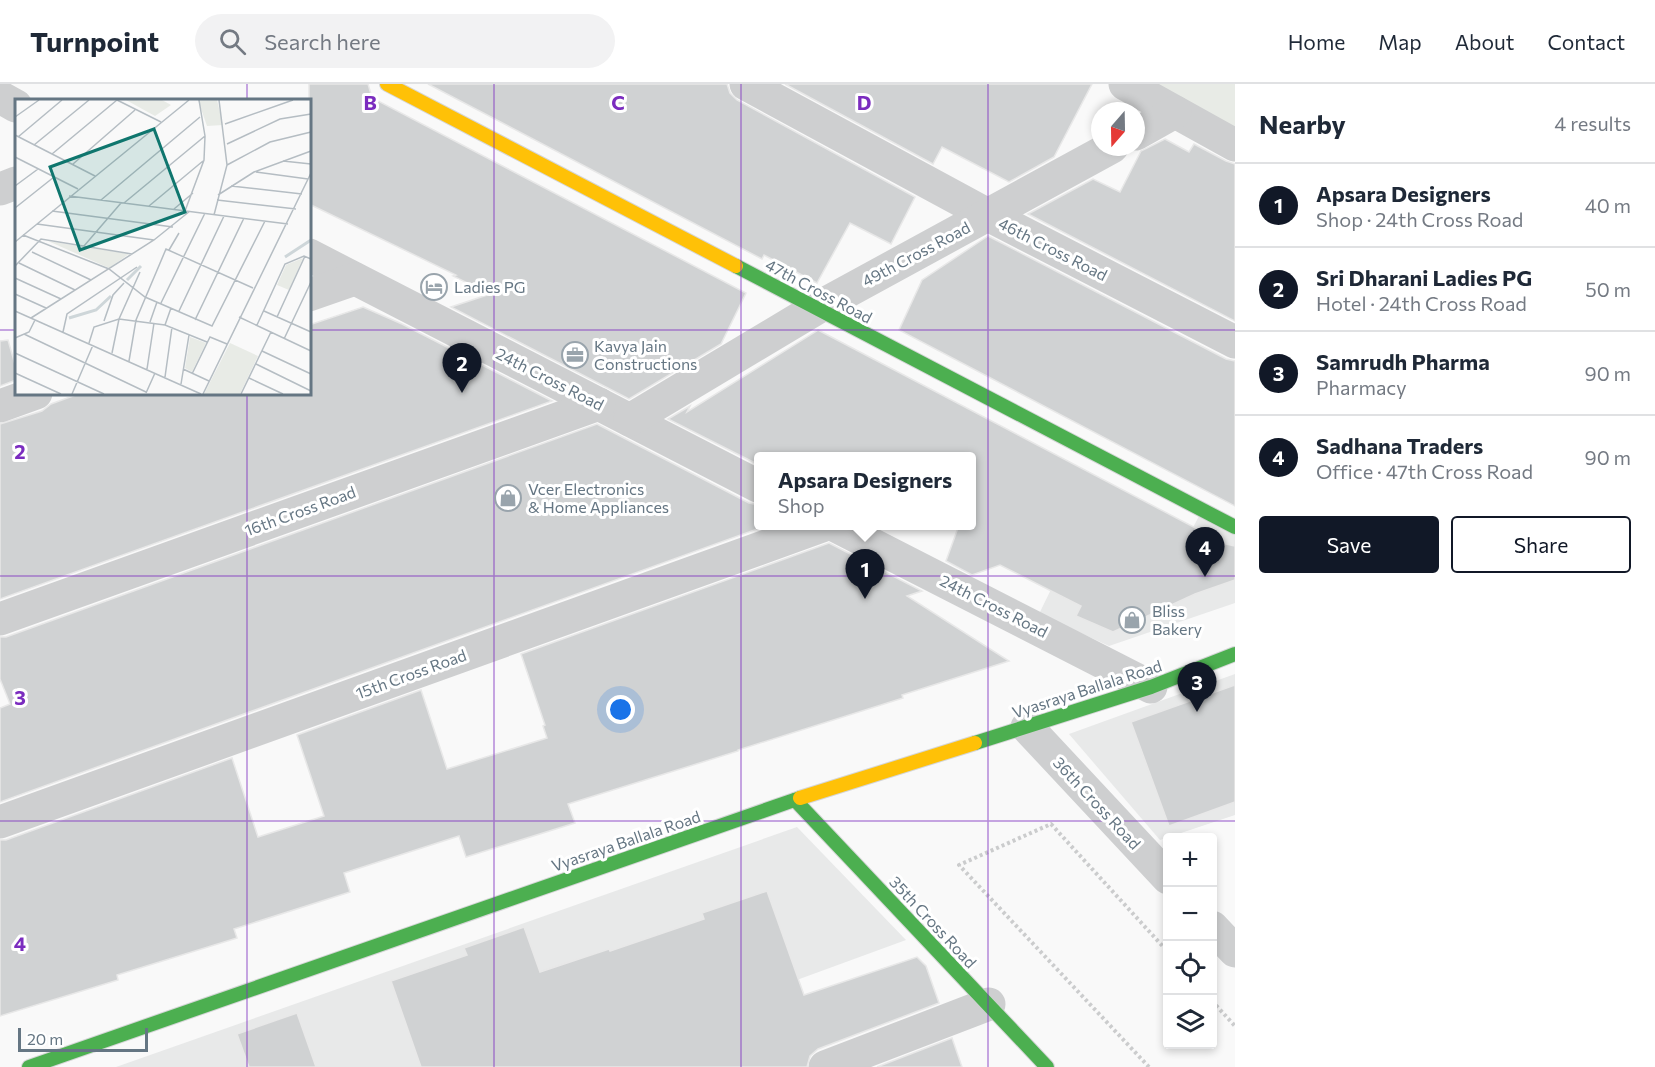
<!DOCTYPE html>
<html lang="en">
<head>
<meta charset="utf-8">
<style>
	:root { --surface:#fff; --page:#f2f2f3; --text:#1f2937; --muted:#747a83; --line:#e0e1e3; --accent:#111827 }
	body { margin:0; font-family:Commissioner,sans-serif; background:var(--page); color:var(--text) }
	.controls { position:absolute; right:18px; bottom:18px; display:grid; overflow:hidden; border-radius:6px; box-shadow:0 3px 9px #0003 }
	.controls button { width:54px; height:54px; display:grid; place-items:center; padding:0; border:0; border-bottom:2px solid var(--line); background:var(--surface); color:var(--text); font:30px sans-serif }
	.compass { position:absolute; left:1091px; top:18px; width:54px; height:54px; border-radius:50%; background:var(--surface); box-shadow:0 3px 9px #0003; rotate:200deg }
	.scale { position:absolute; left:18px; bottom:15px; width:130px; box-sizing:border-box; padding-left:6px; border:3px solid #657683; border-top:0; font-size:16px; line-height:21px; white-space:nowrap; color:#657683; -webkit-text-stroke:4px #fff; paint-order:stroke }
	.you { position:absolute; left:621px; top:626px; width:21px; height:21px; margin:-15px; border:4px solid #fff; border-radius:50%; background:#1a73e8; box-shadow:0 0 0 9px #1a73e833 }
	.badge { display:grid; place-items:center; width:39px; height:39px; border-radius:50%; background:var(--accent); color:#fff; font-size:20px; font-weight:700 }
	.pin { position:absolute; translate:-50% -50px; filter:drop-shadow(0 2px 3px #0008) }
	.pin::after { content:''; position:absolute; top:32px; width:21px; height:18px; background:inherit; clip-path:polygon(0 0,100% 0,50% 100%) }
	.popup { position:absolute; left:754px; top:368px; width:222px; height:78px; box-sizing:border-box; display:grid; place-content:center; border-radius:6px; background:var(--surface); filter:drop-shadow(0 2px 4px #0005); font-size:20px; white-space:nowrap; color:var(--muted) }
	.popup b { font-size:22px; color:var(--text) }
	.popup::after { content:''; position:absolute; left:50%; top:100%; margin-left:-12px; border:12px solid transparent; border-top-color:var(--surface) }
	.list { margin:0; padding:0; list-style:none }
	h2 { display:flex; justify-content:space-between; align-items:center; height:78px; margin:0; padding:0 24px; font-size:26px }
	h2 small { font-size:20px; font-weight:400; color:var(--muted) }
	.list li { display:grid; grid-template-columns:39px 1fr auto; gap:18px; align-items:center; box-sizing:border-box; height:84px; padding:0 24px; border-top:2px solid var(--line) }
	.list b { display:block; font-size:22px; white-space:nowrap }
	.list p { margin:0; font-size:20px; white-space:nowrap; color:var(--muted) }
	.list em { font-size:20px; font-style:normal; color:var(--muted) }
	.actions { display:flex; gap:12px; padding:18px 24px }
	.actions a { flex:1; padding:14px 0; border:2px solid var(--accent); border-radius:6px; text-align:center; font-size:21px; color:var(--accent) }
	.actions .main { background:var(--accent); color:#fff }
	.icon { flex:none; width:33px; height:33px; fill:none; stroke:currentColor; stroke-width:2; stroke-linecap:round; stroke-linejoin:round }
	.map { position:relative; flex:none; width:1235px; height:983px; overflow:hidden }
	header { display:flex; align-items:center; gap:36px; box-sizing:border-box; height:84px; padding:0 30px; background:var(--surface); border-bottom:2px solid var(--line) }
	header strong { font-size:28px }
	nav { display:flex; gap:33px; margin-inline-start:auto; font-size:21px }
	.search { width:420px; height:54px; background:var(--page); display:flex; align-items:center; gap:15px; box-sizing:border-box; padding:0 21px; border-radius:33px; color:var(--muted); font-size:22px }
	main { display:flex }
	aside { flex:1; background:var(--surface) }
	.map>svg:first-child { display:block }
	.built { fill:#e8e9e9 }
	.green { fill:#e8ebe6 }
	.building { fill:#d0d2d3; stroke:#e8e8e8; stroke-width:1.5 }
	.lines { fill:none; stroke-linecap:round; stroke-linejoin:round }
	.fast-casing { stroke:#d5d6d7; stroke-width:16 }
	.slow-casing { stroke:#d5d6d7; stroke-width:16 }
	.path { stroke:#cbcccd; stroke-width:4; stroke-dasharray:3 3; stroke-linecap:butt }
	.street { stroke:#cecfd0; stroke-width:33 }
	.fast { stroke:#4caf50; stroke-width:14 }
	.slow { stroke:#ffc107; stroke-width:14 }
	.grid { fill:none; stroke:#7b2cbf; stroke-width:1.5; stroke-opacity:0.55 }
	.labels { text-anchor:middle; stroke-width:6; stroke-linejoin:round; paint-order:stroke }
	.street-label { font-size:16px; fill:#657683; stroke:#fff }
	.poi-label { font-size:16px; fill:#657683; stroke:#fff; text-anchor:start }
	.inset-river { fill:none; stroke:#ced6d9; stroke-width:3 }
	.inset-road { fill:none; stroke:#b5bdc3; stroke-width:1.5 }
	.view { fill:#0f766e; fill-opacity:0.15; stroke:#0f766e; stroke-width:3 }
	.inset-edge { fill:none; stroke:#657683; stroke-width:3 }
	.grid-label { font-size:20px; text-anchor:middle; font-weight:bold; fill:#7b2cbf; stroke:#fff; stroke-width:6; stroke-linejoin:round; paint-order:stroke }
</style>
</head>
<body>
<header>
<strong>Turnpoint</strong>
<div class="search"><svg class="icon" aria-label="search" viewBox="0 0 24 24"><circle cx="10" cy="10" r="6"/><path d="M15 15l6 6"/></svg>Search here</div>
<nav><a>Home</a><a>Map</a><a>About</a><a>Contact</a></nav>
</header>
<main>
<div class="map">
<svg width="1235" height="983" viewBox="0 0 1235 983">
	<rect width="100%" height="100%" fill="#f9f9f9"/>
	<!-- built -->
	<g class="built">
		<path d="M1199,432L1235,450V519L1109,562L1039,530L1079,448L1168,492Z"/>
		<path d="M1235,590V731L1160,756L1069,650Z"/>
		<path d="M797,743L906,856L560,983H116Z"/>
	</g>
	<!-- green -->
	<path class="green" d="M1148,0H1235V49Z"/>
	<!-- building -->
	<g class="building">
		<path d="M309,0H368L371,10L378,17L746,209L721,260L629,315L451,223L490,210L453,192L456,191L309,120Z"/>
		<path d="M428,0H727L730,9L737,16L915,113L891,160L850,139L817,199L764,171L762,175Z"/>
		<path d="M785,0H1092L1054,73L1009,98L942,63L933,80Z"/>
		<path d="M1165,55L1189,68L1194,60L1226,77L1235,80V237L1028,130L1093,95L1120,108L1141,67Z"/>
		<path d="M988,152L1226,275L1235,277V422L899,246L922,196Z"/>
		<path d="M363,223L402,240L552,317L0,515V340L42,327L51,320L81,309H309V241Z"/>
		<path d="M818,246L1226,460L1235,462V496L1195,510L1113,548L1076,532L1081,522L1000,481L972,491L946,477L959,441H972V372H759V381L668,335L690,322L687,328Z"/>
		<path d="M8,256L16,284V296L0,302V257Z"/>
		<path d="M597,340L749,419L759,421V441H768L0,718V624L10,620L0,595V553H6Z"/>
		<path d="M829,459L922,507L907,512L1009,577L902,611L903,614L738,666V667L568,720L575,739L466,773L459,752L344,789L350,808L234,845L237,854L117,891L118,896L0,932V756H6L232,674L258,753L324,732L297,651L421,606L447,685L547,654L543,642L545,641L521,570Z"/>
		<path d="M1235,601V718L1169,742L1131,638Z"/>
		<path d="M767,807L804,911L917,873L926,882L939,919L818,965L810,972L807,983H421L391,897L467,871L464,864L524,843L540,888L609,865L610,867L704,835L702,829Z"/>
		<path d="M297,929L316,983H249L237,950Z"/>
		<path d="M952,954L962,983H877Z"/>
	</g>
	<g class="lines">
		<defs>
			<g id="fast">
				<path d="M736,182L1235,443"/>
				<path d="M975,659L1151,603L1235,570"/>
				<path d="M795,716L1047,983"/>
				<path d="M29,983L800,714"/>
			</g>
			<g id="slow">
				<path d="M387,0L736,182"/>
				<path d="M800,714L975,659"/>
			</g>
		</defs>
		<!-- fast casing -->
		<use href="#fast" class="fast-casing"/>
		<!-- slow casing -->
		<use href="#slow" class="slow-casing"/>
		<!-- path -->
		<g class="path">
			<path d="M1212,917L1235,942"/>
			<path d="M1149,983L959,781L1051,740L1168,868"/>
		</g>
		<!-- street -->
		<g class="street">
			<path d="M746,0L988,131L1235,258"/>
			<path d="M1125,0L1235,61"/>
			<path d="M0,13L16,22"/>
			<path d="M1136,50L1175,28"/>
			<path d="M0,105L16,99"/>
			<path d="M309,171L758,402"/>
			<path d="M309,211L355,195"/>
			<path d="M0,322L36,309"/>
			<path d="M630,336L817,224L1112,63"/>
			<path d="M836,442L1151,603"/>
			<path d="M0,535L599,320"/>
			<path d="M1027,643L1168,794"/>
			<path d="M0,738L822,442"/>
			<path d="M1212,843L1235,867"/>
			<path d="M825,983L989,920"/>
		</g>
		<!-- fast -->
		<use href="#fast" class="fast"/>
		<!-- slow -->
		<use href="#slow" class="slow"/>
	</g>
	<!-- grid -->
	<path class="grid" d="M247,0V16M494,0V983M741,0V983M988,0V983M0,246H16M309,246H1235M247,309V983M0,492H1235M0,737H1235"/>
	<!-- icons -->
	<defs>
		<symbol id="hotel-ring" viewBox="-11 -11 22 22"><circle r="9.5" fill="#fff" stroke="#99a4ac" stroke-width="1.5"/><path d="M-6-4.5h1.5V1H6V5H4.5V3h-9V5H-6ZM-4 0a1.8 1.8 0 1 1 3.6 0ZM.5 0V-2.5h3Q6-2.5 6 0Z" fill="#99a4ac"/></symbol>
		<symbol id="office-ring" viewBox="-11 -11 22 22"><circle r="9.5" fill="#fff" stroke="#99a4ac" stroke-width="1.5"/><path d="M-6-3h4V-5.5h4V-3h4V5H-6ZM-1-4.5V-3h2v-1.5ZM-6 0V1H6V0Z" fill="#99a4ac"/></symbol>
		<symbol id="shop-ring" viewBox="-11 -11 22 22"><circle r="9.5" fill="#fff" stroke="#99a4ac" stroke-width="1.5"/><path d="M-5-2.5h2.3a2.7 3.5 0 0 1 5.4 0H5L5.5 6h-11ZM-1.5-2.5h3a1.5 2.3 0 0 0-3 0Z" fill="#99a4ac"/></symbol>
	</defs>
	<g fill-rule="evenodd">
		<use href="#hotel-ring" x="419" y="188" width="30" height="30"/>
		<use href="#office-ring" x="560" y="256" width="30" height="30"/>
		<use href="#shop-ring" x="493" y="399" width="30" height="30"/>
		<use href="#shop-ring" x="1117" y="521" width="30" height="30"/>
	</g>
	<g class="labels">
		<!-- street labels -->
		<g class="street-label">
			<text transform="translate(1053 165) rotate(27)" y="6">46th Cross Road</text>
			<text transform="translate(916 170) rotate(-28)" y="6">49th Cross Road</text>
			<text transform="translate(819 207) rotate(28)" y="6">47th Cross Road</text>
			<text transform="translate(550 295) rotate(27)" y="6">24th Cross Road</text>
			<text transform="translate(300 427) rotate(-20)" y="6">16th Cross Road</text>
			<text transform="translate(994 522) rotate(27)" y="6">24th Cross Road</text>
			<text transform="translate(411 590) rotate(-20)" y="6">15th Cross Road</text>
			<text transform="translate(1087 605) rotate(-18)" y="6">Vyasraya Ballala Road</text>
			<text transform="translate(1097 719) rotate(47)" y="6">36th Cross Road</text>
			<text transform="translate(626 757) rotate(-19)" y="6">Vyasraya Ballala Road</text>
			<text transform="translate(933 838) rotate(47)" y="6">35th Cross Road</text>
		</g>
		<!-- poi labels -->
		<g class="poi-label">
			<text x="454" y="209">Ladies PG</text>
			<text x="594" y="268">Kavya Jain<tspan x="594" dy="18">Constructions</tspan></text>
			<text x="528" y="411">Vcer Electronics<tspan x="528" dy="18">&amp; Home Appliances</tspan></text>
			<text x="1152" y="533">Bliss<tspan x="1152" dy="18">Bakery</tspan></text>
		</g>
	</g>
	<!-- overview -->
	<g transform="translate(15 15)">
		<rect width="296" height="296" fill="#f9f9f9"/>
		<path d="M111,1H147L156,6L140,17ZM183,1H202L208,26L192,27ZM33,142L114,155L94,169ZM288,159L274,191L262,186L271,166ZM175,238L191,244L177,273L170,269ZM215,244L243,257L225,295H189Z" fill="#e8ebe6"/>
		<path class="inset-river" d="M270,158L296,141M112,181L126,167M54,219L81,211L96,197"/>
		<path class="inset-road" d="M102,1L146,23M0,18L24,1M210,25L278,1M0,36L80,77M3,38L47,1M212,45L265,20L296,15M19,46L74,1M37,55L102,1M0,58L63,90M268,62L296,65M58,65L120,11M212,66L255,43L296,33M241,73L293,80M0,87L23,70M216,87L287,95M203,96L239,73L296,52M54,97L273,125M86,101L185,18M202,101L281,110M109,104L190,37M134,107L188,62M0,109L39,78M159,110L178,94M37,112L158,128M170,112L189,61L190,37L184,1M199,116L212,66L204,1M22,125L139,141M8,136L94,170L130,198L197,227L250,122M0,143L174,1M69,147L106,104M154,151L164,134M17,153L76,181M4,164L60,191M0,167L26,140L117,155M0,179L46,200M0,195L31,209M146,204L190,114M0,212L186,295M164,212L209,117M249,212L296,233M224,218L296,252M262,218L290,157M16,219L139,141L175,112M180,221L229,119M89,222L98,196L109,184M135,223L142,203M150,226L156,209M242,226L270,165L289,157L296,160M48,233L52,215L122,168M9,235L131,293M0,239L14,233L20,221M269,240L296,183M74,244L79,228L104,220L150,226L192,243M247,252L296,275M0,254L89,295M97,254L104,220L125,173M114,262L121,221L151,150L238,189M241,265L296,292M132,270L139,224M168,270L194,282M0,274L46,295M177,275L195,238L212,245M150,278L157,228M234,279L268,295M166,285L174,236M131,294L140,274M57,295L78,246M188,295L296,74M226,295L256,233"/>
		<path class="view" d="M139,30L170,113L65,151L35,68Z"/>
		<rect width="296" height="296" class="inset-edge"/>
	</g>
	<g class="grid-label">
		<text x="370" y="26">B</text>
		<text x="618" y="26">C</text>
		<text x="864" y="26">D</text>
		<text x="20" y="375">2</text>
		<text x="20" y="621">3</text>
		<text x="20" y="867">4</text>
	</g>
</svg>
<div class="controls">
<button>+</button>
<button>−</button>
<button><svg class="icon" aria-label="locate" viewBox="0 0 24 24"><circle cx="12" cy="12" r="6"/><path d="M12 2v4M12 18v4M2 12h4M18 12h4"/></svg></button>
<button><svg class="icon" aria-label="layers" viewBox="0 0 24 24"><path d="M12 4l9 5-9 5-9-5zM3 14l9 5 9-5"/></svg></button>
</div>
<svg class="compass" viewBox="-18 -18 36 36"><path d="M0-13l5 13h-10z" fill="#e53935"/><path d="M0 13l5-13h-10z" fill="#747a83"/></svg>
<div class="scale">20 m</div>
<div class="you"></div>
<div class="pin badge" style="left:865px;top:515px">1</div>
<div class="popup"><b>Apsara Designers</b>Shop</div>
<div class="pin badge" style="left:462px;top:309px">2</div>
<div class="pin badge" style="left:1197px;top:628px">3</div>
<div class="pin badge" style="left:1205px;top:493px">4</div>
</div>
<aside>
<h2>Nearby<small>4 results</small></h2>
<ul class="list">
<li><span class="badge">1</span><div><b>Apsara Designers</b><p>Shop · 24th Cross Road</p></div><em>40 m</em></li>
<li><span class="badge">2</span><div><b>Sri Dharani Ladies PG</b><p>Hotel · 24th Cross Road</p></div><em>50 m</em></li>
<li><span class="badge">3</span><div><b>Samrudh Pharma</b><p>Pharmacy</p></div><em>90 m</em></li>
<li><span class="badge">4</span><div><b>Sadhana Traders</b><p>Office · 47th Cross Road</p></div><em>90 m</em></li>
</ul>
<div class="actions"><a class="main">Save</a><a>Share</a></div>
</aside>
</main>
</body>
</html>
